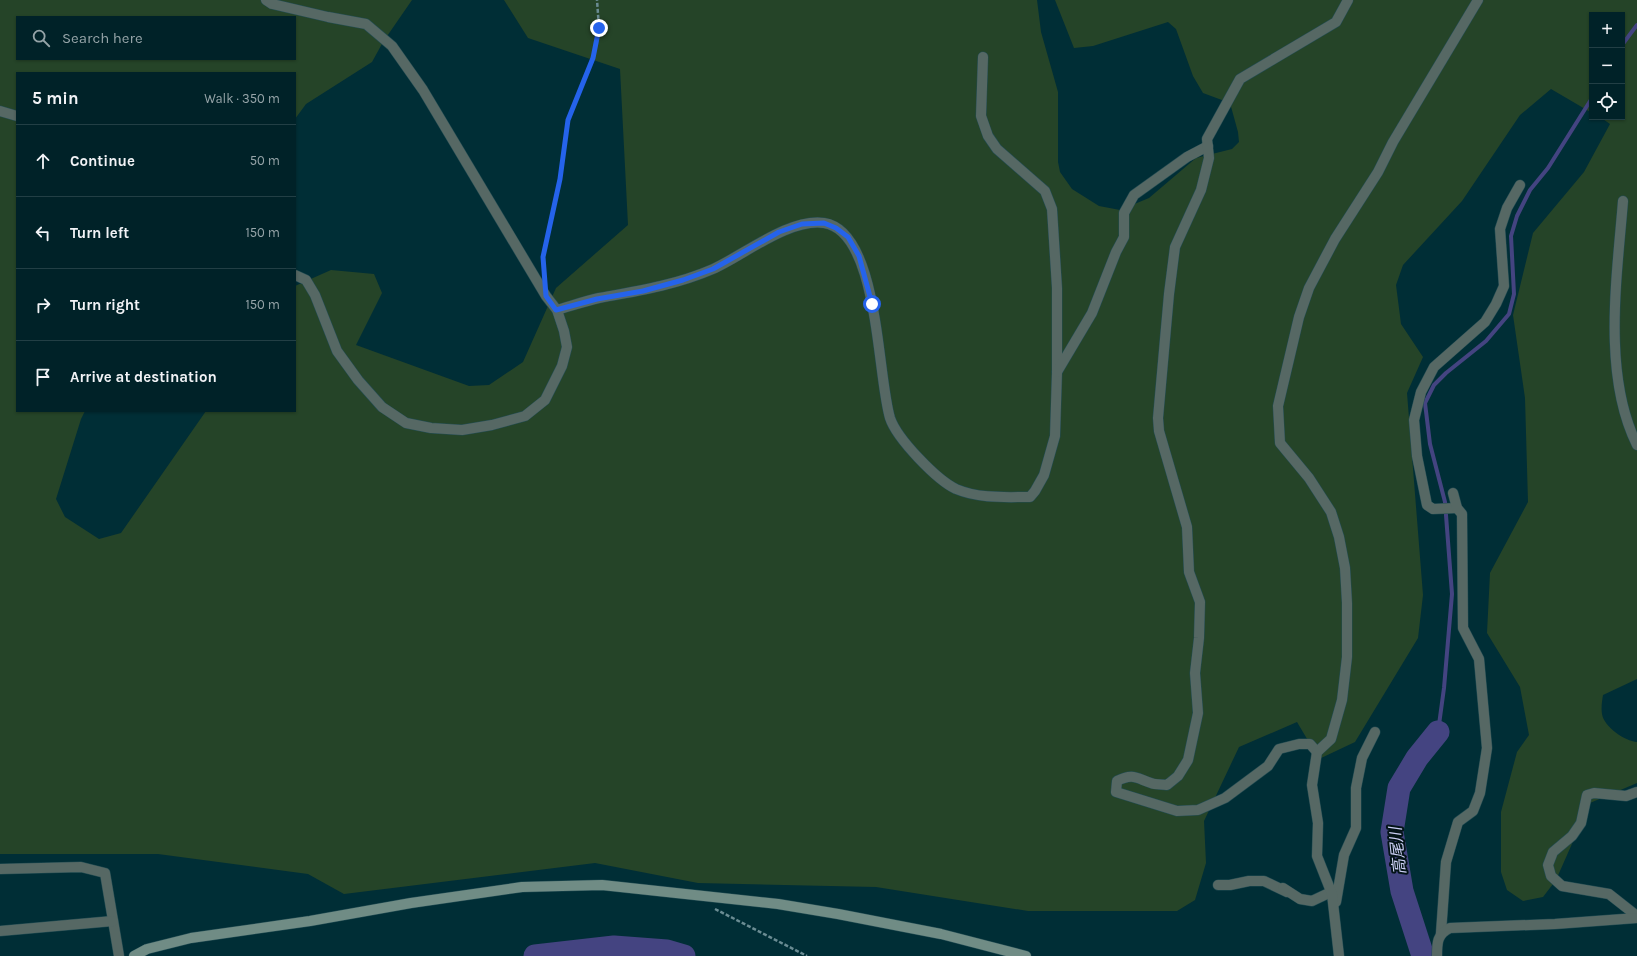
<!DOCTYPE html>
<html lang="en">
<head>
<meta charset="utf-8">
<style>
	:root { --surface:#002228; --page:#0a2a30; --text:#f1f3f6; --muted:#95a4a8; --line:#223f45 }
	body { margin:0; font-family:Karla,"Noto Sans JP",sans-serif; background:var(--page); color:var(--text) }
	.controls { position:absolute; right:12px; top:12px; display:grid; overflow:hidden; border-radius:0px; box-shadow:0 1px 3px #0004 }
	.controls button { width:36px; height:36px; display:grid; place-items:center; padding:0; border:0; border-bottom:1px solid var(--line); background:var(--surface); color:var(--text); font:20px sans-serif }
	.stop { position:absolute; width:12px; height:12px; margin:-9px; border:3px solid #2563eb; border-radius:50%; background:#fff }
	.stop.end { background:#2563eb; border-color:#fff; box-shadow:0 1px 4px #0008 }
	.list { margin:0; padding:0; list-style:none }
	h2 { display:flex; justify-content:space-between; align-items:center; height:52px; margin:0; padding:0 16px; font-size:17px }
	h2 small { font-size:13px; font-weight:400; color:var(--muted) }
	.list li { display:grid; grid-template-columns:26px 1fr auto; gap:12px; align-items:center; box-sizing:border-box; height:72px; padding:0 16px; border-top:1px solid var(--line) }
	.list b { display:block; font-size:15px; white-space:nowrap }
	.list em { font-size:13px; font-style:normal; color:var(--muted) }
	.icon { flex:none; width:22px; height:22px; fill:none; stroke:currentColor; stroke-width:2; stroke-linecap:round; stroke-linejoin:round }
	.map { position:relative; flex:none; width:1637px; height:956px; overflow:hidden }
	.search { position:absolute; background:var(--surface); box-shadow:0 1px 3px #0004; left:16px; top:16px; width:280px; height:44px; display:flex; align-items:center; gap:10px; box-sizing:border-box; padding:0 14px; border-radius:0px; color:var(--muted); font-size:15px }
	.panel { position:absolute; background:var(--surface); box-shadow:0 1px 3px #0004; left:16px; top:72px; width:280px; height:340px; border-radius:0px }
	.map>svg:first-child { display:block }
	.green { fill:#254428; fill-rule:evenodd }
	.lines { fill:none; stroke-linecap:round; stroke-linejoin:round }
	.stream { stroke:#444481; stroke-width:4 }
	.river { stroke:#444481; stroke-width:23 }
	.street-casing { stroke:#224c53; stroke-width:11 }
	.secondary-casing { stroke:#224c53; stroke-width:11 }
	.path { stroke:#6a8c93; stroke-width:2.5; stroke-dasharray:4 2; stroke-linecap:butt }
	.street { stroke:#566864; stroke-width:10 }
	.secondary { stroke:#708c85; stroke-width:10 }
	.route { stroke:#2563eb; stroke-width:5 }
	.labels { text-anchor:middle; stroke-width:4; stroke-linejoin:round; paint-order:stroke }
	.water-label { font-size:16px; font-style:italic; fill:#cbcff4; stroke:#031317 }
</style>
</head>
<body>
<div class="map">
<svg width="1637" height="956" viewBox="0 0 1637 956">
	<rect width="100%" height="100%" fill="#002e36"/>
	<!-- green -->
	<path class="green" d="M0,0H412L383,42L372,62L306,104L295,119V73H17V411H85L81,419L56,499L65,517L99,539L121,533L206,411H295V286L331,270L374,274L382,293L356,345L469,386L489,385L523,362L556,288L628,225L620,69L528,38L504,0H1037L1041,32L1058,92V162L1060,172L1072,189L1099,206L1120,210L1149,198L1196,158L1232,149L1239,142L1238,132L1230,103L1203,93L1193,76L1176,29L1168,22L1093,46L1074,48L1055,0H1637V679L1603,695C1602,701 1601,708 1602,714C1604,727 1625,741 1637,742V783L1590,803L1556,880L1543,897L1523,901L1507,890L1501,872V812L1517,752L1529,735L1520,687L1487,633L1490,573L1528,502L1525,398L1513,315L1533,233L1584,172L1610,124L1600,117H1622V15H1592V113L1551,89L1520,115L1462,201L1403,265L1396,285L1401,324L1423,357L1407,393L1423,595L1418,638L1355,742L1319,759L1297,722L1239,747L1204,821L1206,863L1195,900L1177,911H1028L876,887L698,883L595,863L344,894L308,874L158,854H0ZM17,17H295V59H17Z"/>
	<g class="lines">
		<!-- stream -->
		<g class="stream">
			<path d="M1622,45L1637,25"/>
			<path d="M1438,732L1444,688L1452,594L1445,502L1430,444L1425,403L1434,385L1446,373L1486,341L1509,314L1514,294L1511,236L1517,216L1530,190L1548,168L1592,98"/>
			<path d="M640,949L645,956"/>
		</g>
		<!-- river -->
		<g class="river">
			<path d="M535,956L614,947L667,951L684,956"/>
			<path d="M1423,956L1402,891L1392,832L1399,788L1417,758L1438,732"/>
		</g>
		<defs>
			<g id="street">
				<path d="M266,0L272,4L328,17L366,24L392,46L423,90L546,296L557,310L564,331L567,347L562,366L545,400L525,416L492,425L462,430L431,428L406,423L382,407L358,380L337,351L315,295L306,280L295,275"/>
				<path d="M0,111L17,116"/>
				<path d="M1623,201C1617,277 1602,375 1637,445"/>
				<path d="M557,310C571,306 585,301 599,298C638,291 676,285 713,269C744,255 789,218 824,223C879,231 877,375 890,418C897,439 937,480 956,489C980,499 1005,497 1030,497L1035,491L1044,475L1055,436L1057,372V288L1052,209L1045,191L997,149L988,136L981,116L983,57"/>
				<path d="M1057,372L1092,313L1116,252L1124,237V213L1134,195L1187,157L1208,146"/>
				<path d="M1457,508L1433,509L1427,505L1417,456L1414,420L1421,392L1434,367L1485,322L1496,304L1504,286L1500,229L1507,208L1520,185"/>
				<path d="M1317,752L1310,744H1299L1279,749L1268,766L1225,798L1198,810L1177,811L1116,792L1117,781C1133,773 1136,778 1151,783C1156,785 1162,784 1167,785L1178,776L1188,760L1198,713L1195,673L1199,638L1200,602L1189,572L1187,527L1159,431L1158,418L1169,294L1175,247L1201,190L1209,158L1207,139L1240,79L1336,22L1348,0"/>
				<path d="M1637,792L1626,796L1594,793L1587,795L1581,823L1572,836L1553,852L1548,865L1551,876L1562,886L1609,894L1637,916"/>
				<path d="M0,869L81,867L105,873L119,956"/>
				<path d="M1218,885H1230L1249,881H1264L1287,892"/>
				<path d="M1283,888L1300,899L1312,901L1331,892"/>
				<path d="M1336,902L1344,855L1356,828V788L1362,758L1375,732"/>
				<path d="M0,931L113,921"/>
				<path d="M1441,933L1446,862L1458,822L1473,811L1480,793L1487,748L1479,659L1463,628L1462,514L1457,508L1453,493"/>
				<path d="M1339,956L1332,894L1317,856L1318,823L1312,785L1317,752L1331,739L1342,700L1347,657V603L1345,568L1339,537L1331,512L1309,478L1280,443L1278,406L1299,317L1309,288L1335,239L1378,172L1393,142L1478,0"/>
				<path d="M1437,956C1437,943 1437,934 1450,928L1555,924L1637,918"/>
			</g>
			<path id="secondary" d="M134,956L147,949L191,938L310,921L411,903L522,887L602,885L778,904L838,914L941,934L1026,956"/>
		</defs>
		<!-- street casing -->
		<use href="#street" class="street-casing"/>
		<!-- secondary casing -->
		<use href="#secondary" class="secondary-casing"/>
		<!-- path -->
		<g class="path">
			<path d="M544,269L543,257L560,179L568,120L593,58L599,28L597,0"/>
			<path d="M715,909L807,956"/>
		</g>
		<!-- street -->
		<use href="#street" class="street"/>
		<!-- secondary -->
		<use href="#secondary" class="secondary"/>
	</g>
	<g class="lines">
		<!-- route -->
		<path class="route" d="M599,28L593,58L568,120L560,179L543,257L546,296L556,310L597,299L643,291L683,280L713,269L779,232L802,224L824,223L836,228L848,237L859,256L872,304"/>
	</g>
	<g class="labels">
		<!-- water labels -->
		<g class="water-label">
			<text transform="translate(1397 851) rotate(-96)" y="6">高尾川</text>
		</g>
	</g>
</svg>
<div class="controls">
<button>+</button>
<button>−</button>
<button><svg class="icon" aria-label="locate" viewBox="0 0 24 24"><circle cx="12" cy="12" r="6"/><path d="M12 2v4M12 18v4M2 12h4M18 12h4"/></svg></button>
</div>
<div class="stop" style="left:872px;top:304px"></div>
<div class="stop end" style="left:599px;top:28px"></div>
<div class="search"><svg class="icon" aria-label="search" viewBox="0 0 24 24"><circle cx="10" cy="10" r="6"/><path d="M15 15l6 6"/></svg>Search here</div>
<section class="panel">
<h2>5 min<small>Walk · 350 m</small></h2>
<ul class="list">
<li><svg class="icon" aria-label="ahead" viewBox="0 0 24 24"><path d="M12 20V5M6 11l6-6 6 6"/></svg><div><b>Continue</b></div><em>50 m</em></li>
<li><svg class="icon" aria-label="left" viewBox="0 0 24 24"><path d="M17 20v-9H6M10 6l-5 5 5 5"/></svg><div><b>Turn left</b></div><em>150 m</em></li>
<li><svg class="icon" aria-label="right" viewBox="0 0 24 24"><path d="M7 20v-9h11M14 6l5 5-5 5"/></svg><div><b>Turn right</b></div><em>150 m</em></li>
<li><svg class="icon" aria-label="arrive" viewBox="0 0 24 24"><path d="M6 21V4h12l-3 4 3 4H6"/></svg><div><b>Arrive at destination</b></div></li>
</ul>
</section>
</div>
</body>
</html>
